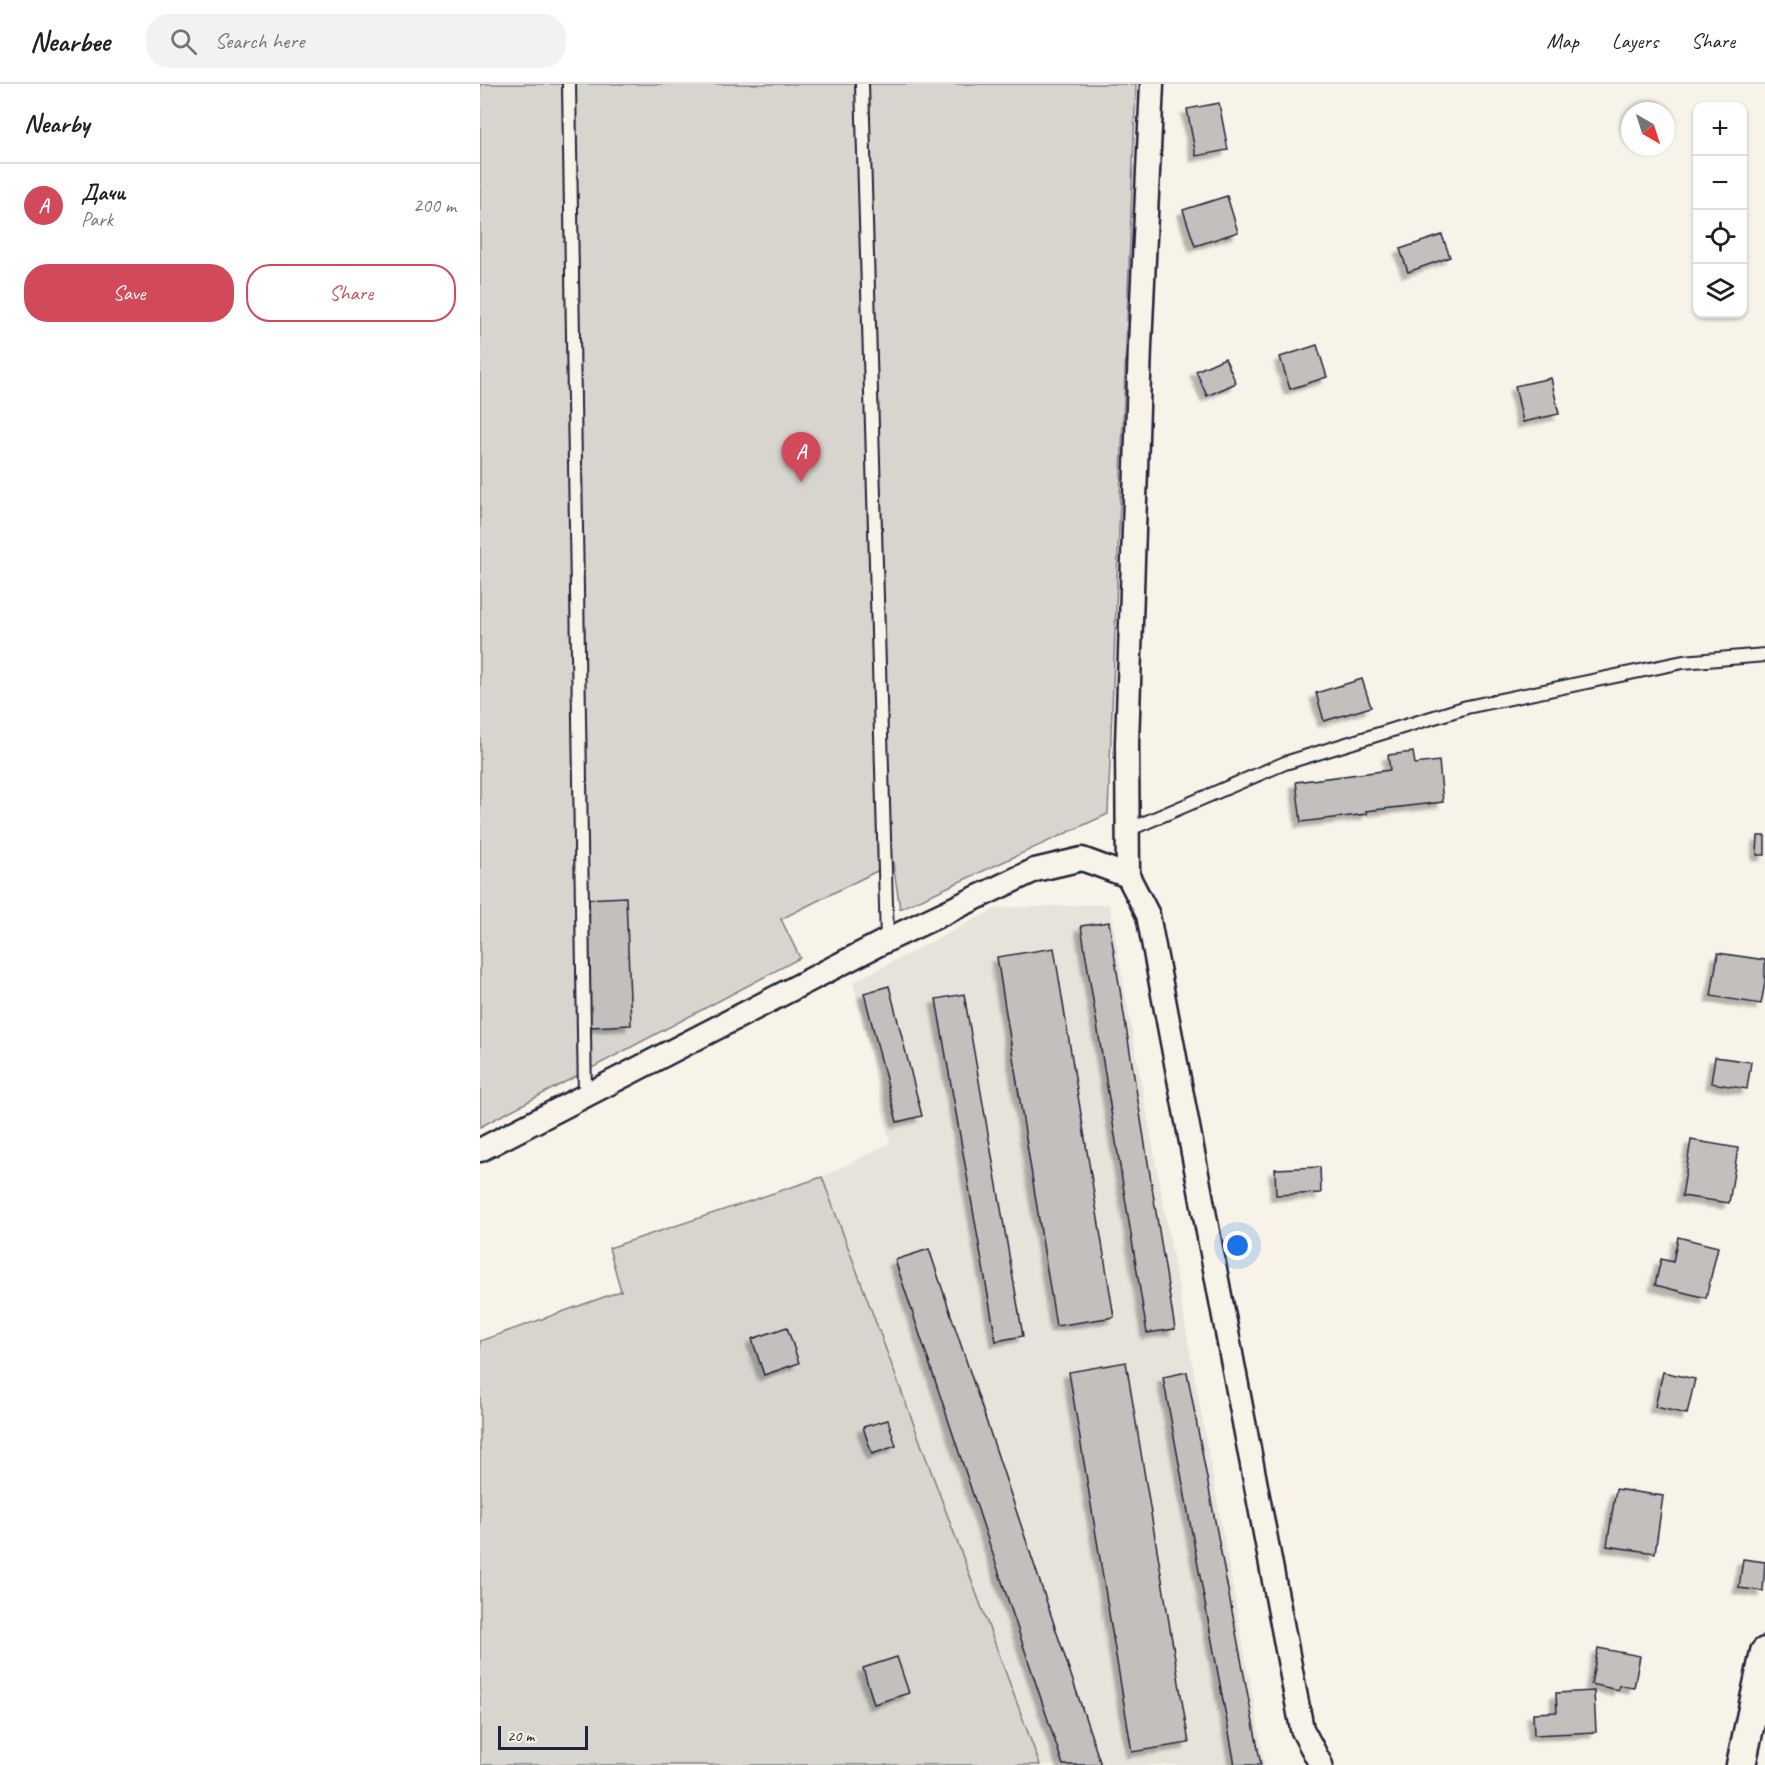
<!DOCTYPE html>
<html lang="en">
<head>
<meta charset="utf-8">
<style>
	:root { --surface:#fff; --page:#f2f2f2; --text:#202124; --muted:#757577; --line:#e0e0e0; --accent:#d1495b }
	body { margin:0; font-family:Caveat,sans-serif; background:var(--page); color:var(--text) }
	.controls { position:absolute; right:18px; top:18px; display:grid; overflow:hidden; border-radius:12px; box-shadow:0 2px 4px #0004 }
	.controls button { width:54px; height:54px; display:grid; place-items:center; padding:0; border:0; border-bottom:2px solid var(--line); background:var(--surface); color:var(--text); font:30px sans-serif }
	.compass { position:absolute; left:1141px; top:18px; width:54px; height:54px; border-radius:50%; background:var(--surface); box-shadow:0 2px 4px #0004; rotate:141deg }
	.scale { position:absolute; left:18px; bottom:15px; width:90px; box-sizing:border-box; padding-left:6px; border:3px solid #22223b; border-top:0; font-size:16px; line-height:21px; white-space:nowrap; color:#22223b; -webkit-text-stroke:4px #f7f3e8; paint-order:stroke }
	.you { position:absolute; left:758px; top:1162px; width:21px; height:21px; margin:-15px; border:4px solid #fff; border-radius:50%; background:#1a73e8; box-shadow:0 0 0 9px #1a73e833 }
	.badge { display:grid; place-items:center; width:39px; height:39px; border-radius:50%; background:var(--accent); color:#fff; font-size:20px; font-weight:700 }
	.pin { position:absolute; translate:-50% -50px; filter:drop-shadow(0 2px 3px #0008) }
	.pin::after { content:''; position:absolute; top:32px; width:21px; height:18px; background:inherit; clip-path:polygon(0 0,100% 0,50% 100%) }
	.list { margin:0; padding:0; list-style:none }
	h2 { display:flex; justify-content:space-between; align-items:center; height:78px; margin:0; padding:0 24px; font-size:26px }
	h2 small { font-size:20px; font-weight:400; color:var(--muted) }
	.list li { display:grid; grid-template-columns:39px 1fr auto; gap:18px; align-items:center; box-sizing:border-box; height:84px; padding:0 24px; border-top:2px solid var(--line) }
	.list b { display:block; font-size:22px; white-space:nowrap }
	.list p { margin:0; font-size:20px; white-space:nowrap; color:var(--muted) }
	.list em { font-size:20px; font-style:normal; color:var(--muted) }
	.actions { display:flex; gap:12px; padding:18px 24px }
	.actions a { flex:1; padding:14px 0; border:2px solid var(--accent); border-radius:24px; text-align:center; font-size:21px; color:var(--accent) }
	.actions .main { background:var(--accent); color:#fff }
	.icon { flex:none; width:33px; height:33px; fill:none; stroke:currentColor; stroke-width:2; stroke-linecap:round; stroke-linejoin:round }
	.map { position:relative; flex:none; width:1285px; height:1681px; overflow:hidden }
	header { display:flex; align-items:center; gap:36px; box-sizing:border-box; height:84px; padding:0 30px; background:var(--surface); border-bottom:2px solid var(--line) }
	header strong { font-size:28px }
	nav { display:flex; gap:33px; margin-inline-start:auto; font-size:21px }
	.search { width:420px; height:54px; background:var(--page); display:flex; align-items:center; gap:15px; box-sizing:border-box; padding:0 21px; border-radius:24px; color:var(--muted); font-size:22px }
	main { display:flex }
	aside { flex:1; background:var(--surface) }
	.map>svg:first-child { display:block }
	.built { fill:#e7e3db }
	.green { fill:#d8d5cf; stroke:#7d7c85; stroke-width:1.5 }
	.building { fill:#c2bfbd; stroke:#22223b; stroke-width:1.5; filter:url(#shadow) }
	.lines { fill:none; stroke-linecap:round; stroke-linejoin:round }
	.service-casing { stroke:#22223b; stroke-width:16 }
	.minor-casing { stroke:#22223b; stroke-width:27 }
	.tertiary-casing { stroke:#22223b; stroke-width:33 }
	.service { stroke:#f7f3e8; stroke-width:12 }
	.minor { stroke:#f7f3e8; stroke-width:22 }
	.tertiary { stroke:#f7f3e8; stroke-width:28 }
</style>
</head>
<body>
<header>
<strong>Nearbee</strong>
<div class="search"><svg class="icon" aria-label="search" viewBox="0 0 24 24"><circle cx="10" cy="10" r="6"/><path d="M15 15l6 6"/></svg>Search here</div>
<nav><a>Map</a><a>Layers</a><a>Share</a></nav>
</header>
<main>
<aside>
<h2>Nearby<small></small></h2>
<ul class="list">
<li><span class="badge">A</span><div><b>Дачи</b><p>Park</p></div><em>200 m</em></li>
</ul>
<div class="actions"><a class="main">Save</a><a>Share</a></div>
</aside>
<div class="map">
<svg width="1285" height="1681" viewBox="0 0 1285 1681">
	<defs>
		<filter id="shadow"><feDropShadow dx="-5.5" dy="5.5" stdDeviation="1.5" flood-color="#0004"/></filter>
	</defs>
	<rect width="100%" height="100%" fill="#f7f3e8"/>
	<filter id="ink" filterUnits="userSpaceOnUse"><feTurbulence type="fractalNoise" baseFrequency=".0167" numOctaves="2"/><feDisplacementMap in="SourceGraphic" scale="12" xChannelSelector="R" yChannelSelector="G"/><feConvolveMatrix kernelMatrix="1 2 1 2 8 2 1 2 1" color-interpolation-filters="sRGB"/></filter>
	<g filter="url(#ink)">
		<!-- built -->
		<path class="built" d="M629,820L785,1681H560L342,1093L410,1059L373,898L517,824Z"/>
		<!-- green -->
		<g class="green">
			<path d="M0,0H656L628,730L420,825L413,779L301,835L320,874L0,1043Z"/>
			<path d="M342,1093L560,1681H0V1257L141,1207L129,1164Z"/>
		</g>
		<!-- building -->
		<g class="building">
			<path d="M739,19L748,66L716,72L707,25Z"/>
			<path d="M747,112L758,148L715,162L703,126Z"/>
			<path d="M962,151L970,173L928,188L920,165Z"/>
			<path d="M837,261L847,293L810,305L800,273Z"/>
			<path d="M745,274L756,299L727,312L716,287Z"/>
			<path d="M1071,294L1079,330L1043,338L1035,302Z"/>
			<path d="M882,595L891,623L844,637L836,609Z"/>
			<path d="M933,668L935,680L959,677L963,718L886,727L887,730L821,738L816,698L910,686L908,671Z"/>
			<path d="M1278,752H1285V771H1277Z"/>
			<path d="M146,813L151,941L110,943L105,815Z"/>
			<path d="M629,838L695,1245L667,1249L601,842Z"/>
			<path d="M574,864L634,1233L576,1242L517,873Z"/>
			<path d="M1238,869L1285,876V899L1281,920L1231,912Z"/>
			<path d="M409,902L442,1032L417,1038L384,909Z"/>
			<path d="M484,910L543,1252L516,1257L456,915Z"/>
			<path d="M1235,973L1271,978L1267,1005L1231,999Z"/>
			<path d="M1211,1056L1258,1064L1249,1119L1202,1112Z"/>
			<path d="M840,1083L841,1109L796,1111L795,1085Z"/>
			<path d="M1198,1153L1238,1163L1226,1214L1175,1201L1181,1175L1193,1178Z"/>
			<path d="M449,1165L621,1681H583L415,1176Z"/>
			<path d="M307,1243L319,1279L284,1291L272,1255Z"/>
			<path d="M646,1278L709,1659L652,1668L589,1288Z"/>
			<path d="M707,1288L781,1681H755L683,1293Z"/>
			<path d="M1183,1288L1215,1295L1207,1330L1175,1323Z"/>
			<path d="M408,1336L416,1362L392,1370L383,1343Z"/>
			<path d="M1136,1405L1183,1412L1175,1469L1127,1462Z"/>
			<path d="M1263,1475L1285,1478L1283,1507L1259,1504Z"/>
			<path d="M1118,1564L1160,1572L1154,1604L1139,1601L1138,1606L1111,1600Z"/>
			<path d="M417,1573L429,1609L394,1620L383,1584Z"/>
			<path d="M1114,1607L1116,1648L1054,1651L1053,1629L1077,1628L1076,1609Z"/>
		</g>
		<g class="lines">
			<defs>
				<g id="service">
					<path d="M89,0L105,1012"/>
					<path d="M382,0L407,856"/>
					<path d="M648,746L805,679L987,623L1203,578L1285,571"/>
				</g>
				<g id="minor">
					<path d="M648,792L647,660L660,262L672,0"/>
					<path d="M0,1066L407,856L555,786L602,775L648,792L668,831L822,1645L841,1681"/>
				</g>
				<path id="tertiary" d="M1261,1681L1285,1568"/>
			</defs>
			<!-- service casing -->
			<use href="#service" class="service-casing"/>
			<!-- minor casing -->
			<use href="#minor" class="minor-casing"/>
			<!-- tertiary casing -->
			<use href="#tertiary" class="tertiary-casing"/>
			<!-- service -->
			<use href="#service" class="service"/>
			<!-- minor -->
			<use href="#minor" class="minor"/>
			<!-- tertiary -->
			<use href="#tertiary" class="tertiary"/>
		</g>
	</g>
</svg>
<div class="controls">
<button>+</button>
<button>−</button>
<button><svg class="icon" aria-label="locate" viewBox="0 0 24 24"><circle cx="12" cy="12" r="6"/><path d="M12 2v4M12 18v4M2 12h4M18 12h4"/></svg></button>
<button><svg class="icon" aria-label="layers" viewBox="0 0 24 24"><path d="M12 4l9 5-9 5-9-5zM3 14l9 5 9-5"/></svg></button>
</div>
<svg class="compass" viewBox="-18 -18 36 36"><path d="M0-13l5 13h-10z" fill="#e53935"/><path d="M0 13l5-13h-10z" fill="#757577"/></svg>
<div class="scale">20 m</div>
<div class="you"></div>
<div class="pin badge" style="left:321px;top:398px">A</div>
</div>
</main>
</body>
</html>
